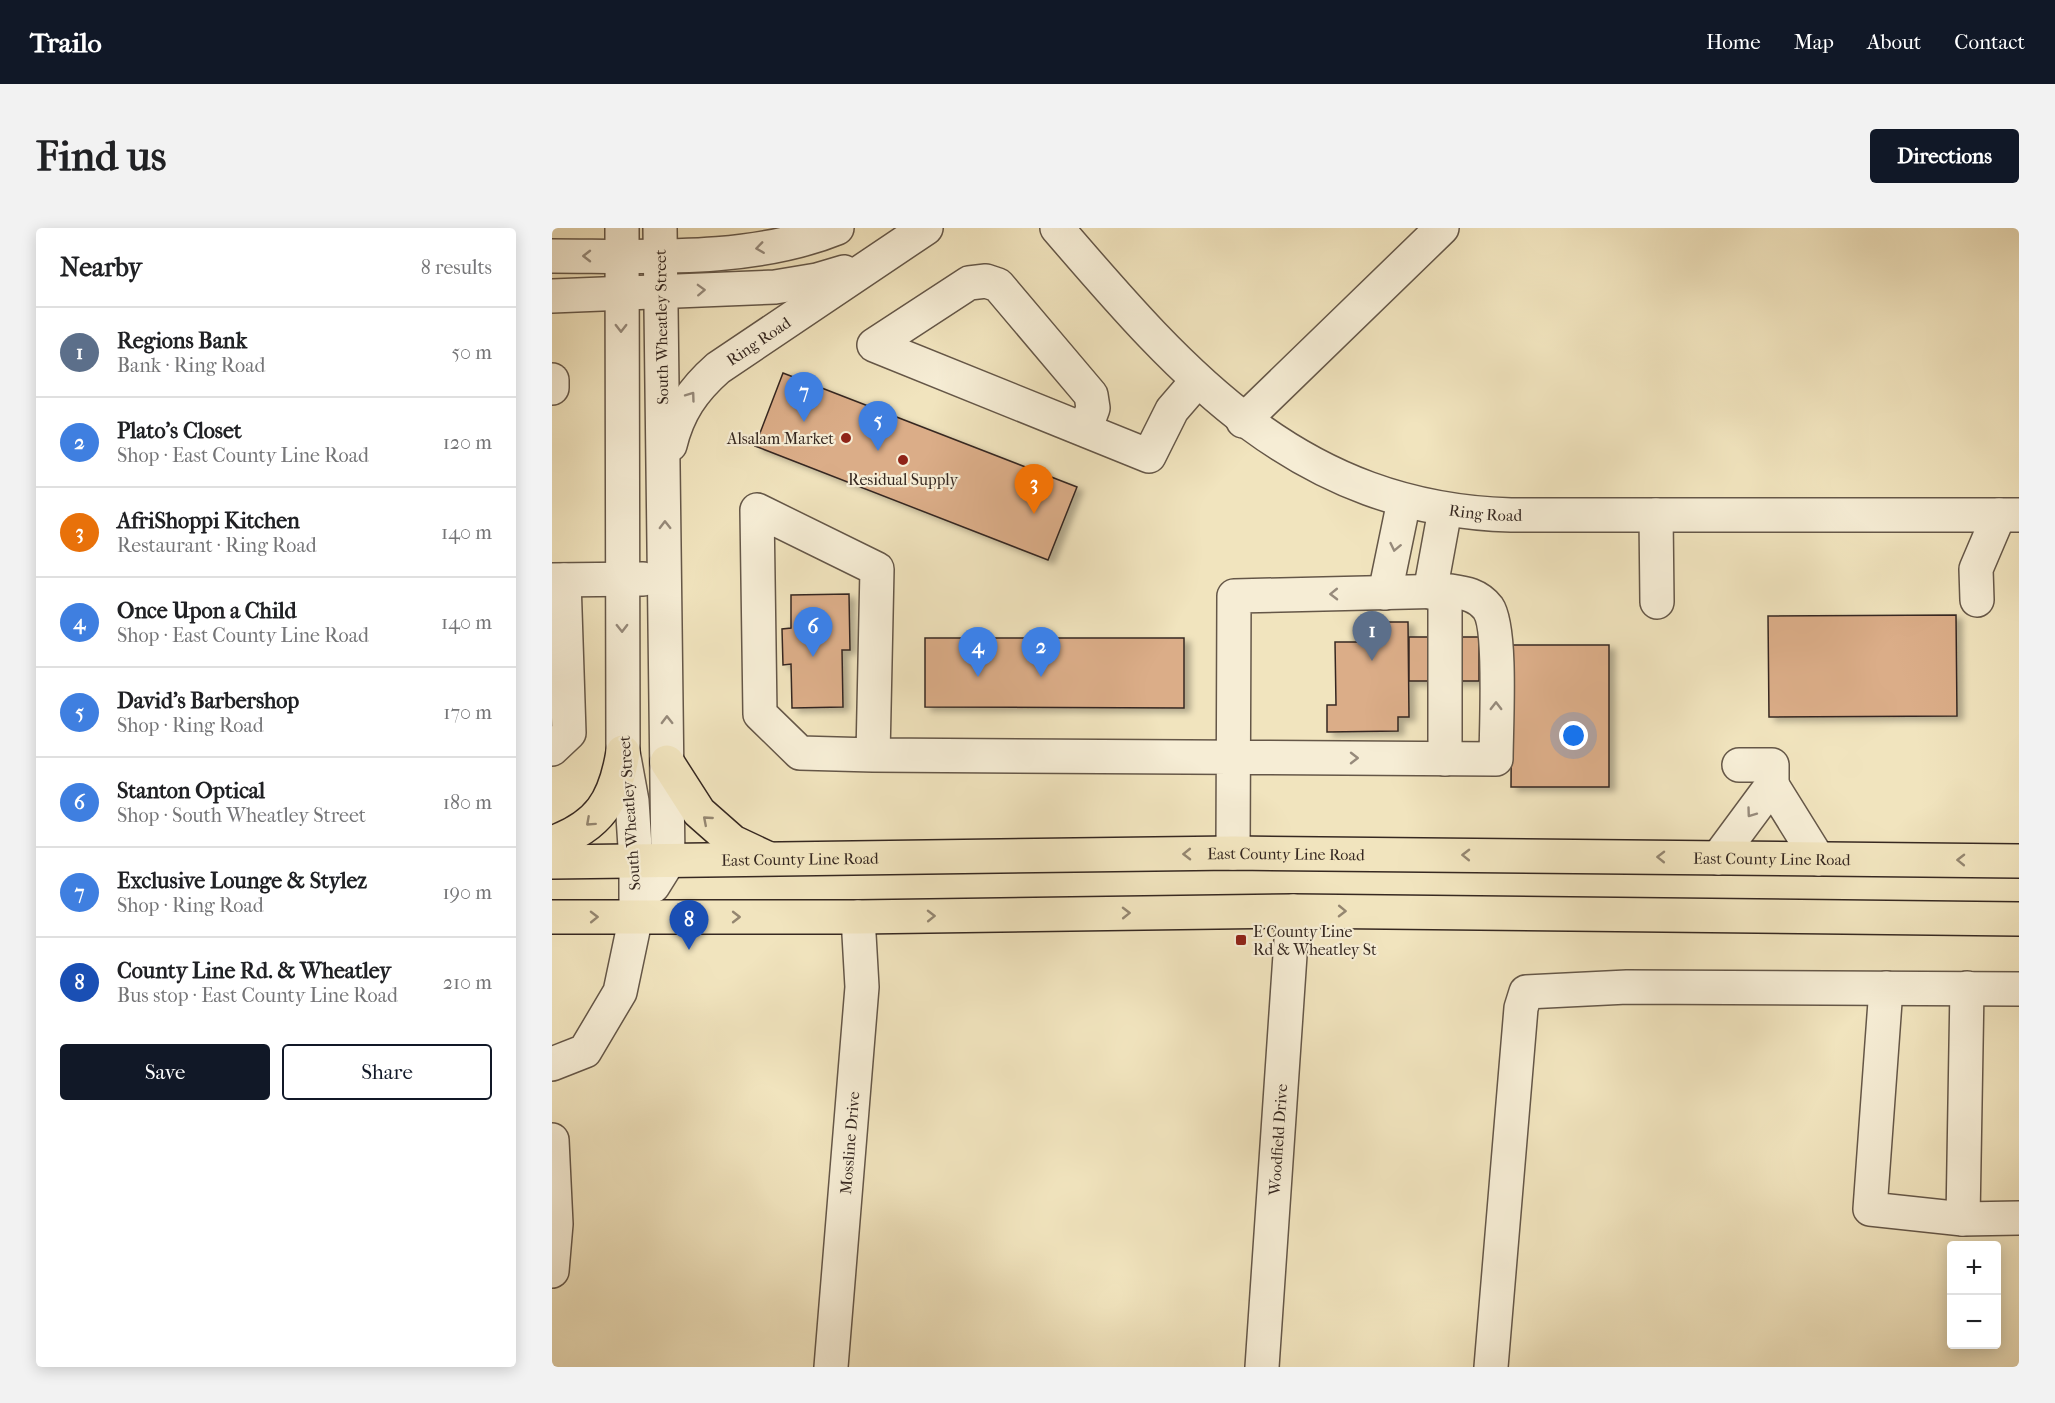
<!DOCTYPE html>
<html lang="en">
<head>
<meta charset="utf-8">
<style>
	:root { --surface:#fff; --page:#f2f2f2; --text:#202124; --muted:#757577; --line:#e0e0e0; --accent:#111827 }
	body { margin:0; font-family:"IM FELL French Canon",serif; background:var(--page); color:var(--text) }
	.controls { position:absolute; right:18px; bottom:18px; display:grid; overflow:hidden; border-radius:6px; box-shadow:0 3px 15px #0003 }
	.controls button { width:54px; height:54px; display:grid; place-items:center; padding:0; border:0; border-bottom:2px solid var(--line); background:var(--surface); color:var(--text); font:30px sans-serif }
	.you { position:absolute; left:1022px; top:508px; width:21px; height:21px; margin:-15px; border:4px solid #fff; border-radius:50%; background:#1a73e8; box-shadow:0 0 0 9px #1a73e833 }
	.badge { display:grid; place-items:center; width:39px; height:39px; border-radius:50%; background:var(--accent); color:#fff; font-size:20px; font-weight:700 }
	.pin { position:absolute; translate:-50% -50px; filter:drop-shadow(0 2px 3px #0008) }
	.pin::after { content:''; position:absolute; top:32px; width:21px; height:18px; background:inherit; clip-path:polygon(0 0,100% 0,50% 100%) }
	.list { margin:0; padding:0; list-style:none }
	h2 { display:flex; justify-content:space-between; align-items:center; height:78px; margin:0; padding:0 24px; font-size:26px }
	h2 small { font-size:20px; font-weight:400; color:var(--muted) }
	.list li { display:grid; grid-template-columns:39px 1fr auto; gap:18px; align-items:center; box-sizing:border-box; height:90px; padding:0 24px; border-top:2px solid var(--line) }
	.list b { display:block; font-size:22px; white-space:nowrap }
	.list p { margin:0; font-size:20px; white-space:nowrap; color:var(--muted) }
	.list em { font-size:20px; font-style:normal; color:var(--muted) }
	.actions { display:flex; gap:12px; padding:18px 24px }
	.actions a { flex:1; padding:14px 0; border:2px solid var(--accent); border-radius:6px; text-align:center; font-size:21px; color:var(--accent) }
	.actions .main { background:var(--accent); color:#fff }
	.map { position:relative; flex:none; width:1467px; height:1139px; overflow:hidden; border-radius:6px }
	header { display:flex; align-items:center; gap:36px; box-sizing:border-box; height:84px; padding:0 30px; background:var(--accent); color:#fff }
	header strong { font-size:28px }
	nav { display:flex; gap:33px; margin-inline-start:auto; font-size:21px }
	.intro { display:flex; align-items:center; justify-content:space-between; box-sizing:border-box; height:144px; padding:0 36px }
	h1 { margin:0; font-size:42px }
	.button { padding:15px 27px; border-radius:6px; background:var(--accent); color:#fff; font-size:21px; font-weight:700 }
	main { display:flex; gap:36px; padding:0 36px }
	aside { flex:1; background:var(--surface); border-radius:6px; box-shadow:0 3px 15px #0003 }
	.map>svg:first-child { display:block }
	.building { fill:#dbad88; stroke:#362821; stroke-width:1.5; filter:url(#shadow) }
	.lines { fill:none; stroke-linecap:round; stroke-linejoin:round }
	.minor-casing { stroke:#655748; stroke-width:36 }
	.major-casing { stroke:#362821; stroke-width:36 }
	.minor { stroke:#f6edd5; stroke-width:33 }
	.major { stroke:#f1e4be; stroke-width:33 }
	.oneway { stroke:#968a7b }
	.oneway2 { stroke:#948670 }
	.poi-dot { fill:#8f2418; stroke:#f6edd5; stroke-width:2 }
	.labels { text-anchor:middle; stroke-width:4.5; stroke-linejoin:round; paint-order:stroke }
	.street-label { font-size:16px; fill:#362821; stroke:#f6edd5 }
	.poi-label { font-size:16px; fill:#362821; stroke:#f6edd5; text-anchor:end }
</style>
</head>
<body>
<header>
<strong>Trailo</strong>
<nav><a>Home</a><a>Map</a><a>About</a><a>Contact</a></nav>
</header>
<div class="intro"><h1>Find us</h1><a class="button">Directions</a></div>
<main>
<aside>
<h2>Nearby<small>8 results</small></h2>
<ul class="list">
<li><span class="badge" style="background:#5c6f8a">1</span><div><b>Regions Bank</b><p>Bank · Ring Road</p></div><em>50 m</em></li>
<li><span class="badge" style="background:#3f7fe0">2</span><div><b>Plato's Closet</b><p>Shop · East County Line Road</p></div><em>120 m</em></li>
<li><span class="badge" style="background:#e8710a">3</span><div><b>AfriShoppi Kitchen</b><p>Restaurant · Ring Road</p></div><em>140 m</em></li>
<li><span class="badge" style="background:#3f7fe0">4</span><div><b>Once Upon a Child</b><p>Shop · East County Line Road</p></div><em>140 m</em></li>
<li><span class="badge" style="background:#3f7fe0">5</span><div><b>David’s Barbershop</b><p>Shop · Ring Road</p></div><em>170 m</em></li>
<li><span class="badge" style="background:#3f7fe0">6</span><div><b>Stanton Optical</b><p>Shop · South Wheatley Street</p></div><em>180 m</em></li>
<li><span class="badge" style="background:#3f7fe0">7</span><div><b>Exclusive Lounge &amp; Stylez</b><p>Shop · Ring Road</p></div><em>190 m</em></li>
<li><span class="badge" style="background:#1a4fb4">8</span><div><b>County Line Rd. &amp; Wheatley</b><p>Bus stop · East County Line Road</p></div><em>210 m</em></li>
</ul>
<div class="actions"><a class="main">Save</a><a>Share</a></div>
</aside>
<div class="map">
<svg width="1467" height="1139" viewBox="0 0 1467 1139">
	<defs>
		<filter id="shadow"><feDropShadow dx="6" dy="4" stdDeviation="3" flood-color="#0004"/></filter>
	</defs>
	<rect width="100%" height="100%" fill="#f1e4be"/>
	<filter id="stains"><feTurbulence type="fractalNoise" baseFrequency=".00333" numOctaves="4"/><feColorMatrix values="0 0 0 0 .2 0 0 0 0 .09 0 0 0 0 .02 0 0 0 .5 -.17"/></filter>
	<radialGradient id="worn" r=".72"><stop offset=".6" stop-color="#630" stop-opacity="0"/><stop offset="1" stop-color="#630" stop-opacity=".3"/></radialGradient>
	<!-- building -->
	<g class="building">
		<path d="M231,145L525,259L496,332L203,218Z"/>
		<path d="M297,366L298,422H290L291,479L240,480L239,436L231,437L230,401L239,400V367Z"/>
		<path d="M1404,387L1405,488L1217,489L1216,388Z"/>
		<path d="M829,394H856L857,489H846V503L775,504V477H784L783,414H829Z"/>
		<rect x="857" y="409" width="70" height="44"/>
		<path d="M373,410H632V480L373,479Z"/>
		<path d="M960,417H1057V559H959Z"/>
	</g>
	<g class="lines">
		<defs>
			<g id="minor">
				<path id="s1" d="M505,0C633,149 747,281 959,287H1467"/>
				<path d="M0,28C92,28 199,35 285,0"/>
				<path d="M0,68L223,59L265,52L292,44"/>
				<path d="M0,152V160"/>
				<path d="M691,193L890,0"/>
				<path d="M533,202L541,180L539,167L446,57L434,53L417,55L322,117L597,228L620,182L645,153"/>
				<path id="s2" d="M118,217C126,184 141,162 166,140L374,0"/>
				<path d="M1104,287L1105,374"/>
				<path d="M0,352L91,351"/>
				<path d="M878,364L893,282"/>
				<path d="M893,364V531"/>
				<path d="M833,365L852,273"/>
				<path d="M1425,372L1424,341L1447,287"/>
				<path d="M0,521L17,505L12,352"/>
				<path d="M321,527L248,525L208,486L205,282L325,341L321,527L944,531C944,502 950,400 936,380C926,367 913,365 899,363L682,368L681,625"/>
				<path d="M1187,537H1220V557"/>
				<path d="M1166,630L1220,557L1266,631"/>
				<path d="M101,658L116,634L108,0"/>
				<path d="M1334,760L1318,981L1411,991L1467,990"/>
				<path d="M0,836L33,823L68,764L84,688V634L80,573L71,524L70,0"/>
				<path d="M0,912L4,996L0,1043"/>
				<path d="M1411,991L1415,760"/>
				<path id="s3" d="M279,1139L310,759L306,689"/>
				<path id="s4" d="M710,1139L741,683"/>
				<path d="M939,1139L969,780L974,764L1075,759L1467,761"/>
			</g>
			<g id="major">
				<path d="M115,534L147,584L181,614L215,630"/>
				<path d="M0,615C47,598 63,573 71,524"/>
				<path id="s5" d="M0,634L681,625L1467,633"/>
				<path d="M0,689H306L741,683L1467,691"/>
			</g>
		</defs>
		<!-- minor casing -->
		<use href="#minor" class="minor-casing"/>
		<!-- major casing -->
		<use href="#major" class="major-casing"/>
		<!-- minor -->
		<use href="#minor" class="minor"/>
		<!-- major -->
		<use href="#major" class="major"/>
	</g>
	<!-- one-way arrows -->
	<defs><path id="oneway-chevron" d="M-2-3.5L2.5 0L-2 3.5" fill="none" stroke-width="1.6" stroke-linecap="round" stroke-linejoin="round" transform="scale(1.5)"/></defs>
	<g class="oneway">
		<use href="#oneway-chevron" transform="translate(208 20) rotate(172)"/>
		<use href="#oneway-chevron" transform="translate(35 28) rotate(180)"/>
		<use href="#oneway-chevron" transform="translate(149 62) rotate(-2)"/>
		<use href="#oneway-chevron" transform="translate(69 100) rotate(90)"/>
		<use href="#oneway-chevron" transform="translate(139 168) rotate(-54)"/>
		<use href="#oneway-chevron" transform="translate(113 297) rotate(-91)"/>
		<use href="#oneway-chevron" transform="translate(843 319) rotate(102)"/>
		<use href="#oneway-chevron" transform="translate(782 366) rotate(179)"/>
		<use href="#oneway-chevron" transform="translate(70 400) rotate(89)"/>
		<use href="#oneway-chevron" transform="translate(944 478) rotate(-90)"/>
		<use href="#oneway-chevron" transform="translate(115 492) rotate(-91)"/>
		<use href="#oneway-chevron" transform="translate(802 530)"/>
		<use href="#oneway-chevron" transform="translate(1199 585) rotate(126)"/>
	</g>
	<g class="oneway2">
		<use href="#oneway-chevron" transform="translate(155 592) rotate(-139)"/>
		<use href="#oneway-chevron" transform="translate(38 594) rotate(138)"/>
		<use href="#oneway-chevron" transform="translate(635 626) rotate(179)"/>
		<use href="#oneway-chevron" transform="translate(914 627) rotate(-179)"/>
		<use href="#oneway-chevron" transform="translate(1109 629) rotate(-179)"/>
		<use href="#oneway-chevron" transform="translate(1409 632) rotate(-179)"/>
		<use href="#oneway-chevron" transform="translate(790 683) rotate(1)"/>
		<use href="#oneway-chevron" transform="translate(574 685) rotate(-1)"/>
		<use href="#oneway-chevron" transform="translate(379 688) rotate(-1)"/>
		<use href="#oneway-chevron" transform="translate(42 689) rotate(-1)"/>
		<use href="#oneway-chevron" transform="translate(184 689)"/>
	</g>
	<!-- markers -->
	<g class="poi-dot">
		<circle cx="294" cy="210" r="6"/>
		<circle cx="351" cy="232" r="6"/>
		<rect x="683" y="706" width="12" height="12" rx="3"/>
	</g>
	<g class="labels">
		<!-- street labels -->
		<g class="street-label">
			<text transform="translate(109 99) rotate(-91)" y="6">South Wheatley Street</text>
			<text dy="6" stroke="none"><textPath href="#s2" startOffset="141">Ring Road</textPath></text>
			<text dy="6" stroke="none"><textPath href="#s1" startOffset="531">Ring Road</textPath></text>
			<text transform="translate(77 585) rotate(-94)" y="6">South Wheatley Street</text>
			<text dy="6" stroke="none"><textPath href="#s5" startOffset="734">East County Line Road</textPath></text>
			<text dy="6" stroke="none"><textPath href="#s5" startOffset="1220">East County Line Road</textPath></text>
			<text dy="6" stroke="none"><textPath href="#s5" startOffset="248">East County Line Road</textPath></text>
			<text dy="6" stroke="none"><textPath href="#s4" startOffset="228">Woodfield Drive</textPath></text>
			<text dy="6" stroke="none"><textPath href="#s3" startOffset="225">Mossline Drive</textPath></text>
		</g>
		<!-- poi labels -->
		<g class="poi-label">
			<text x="282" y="216">Alsalam Market</text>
			<text x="351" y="257" text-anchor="middle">Residual Supply</text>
			<text x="701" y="709" text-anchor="start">E County Line<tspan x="701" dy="18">Rd &amp; Wheatley St</tspan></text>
		</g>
	</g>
	<rect width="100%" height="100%" filter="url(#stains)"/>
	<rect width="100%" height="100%" fill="url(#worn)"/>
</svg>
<div class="controls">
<button>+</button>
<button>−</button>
</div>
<div class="you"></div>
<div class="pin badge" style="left:820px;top:433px;background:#5c6f8a">1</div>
<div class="pin badge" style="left:489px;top:449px;background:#3f7fe0">2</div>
<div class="pin badge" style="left:482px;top:286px;background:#e8710a">3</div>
<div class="pin badge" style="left:426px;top:449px;background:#3f7fe0">4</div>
<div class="pin badge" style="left:326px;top:223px;background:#3f7fe0">5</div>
<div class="pin badge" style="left:261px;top:429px;background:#3f7fe0">6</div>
<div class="pin badge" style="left:252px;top:194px;background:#3f7fe0">7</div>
<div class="pin badge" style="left:137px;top:722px;background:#1a4fb4">8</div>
</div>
</main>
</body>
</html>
